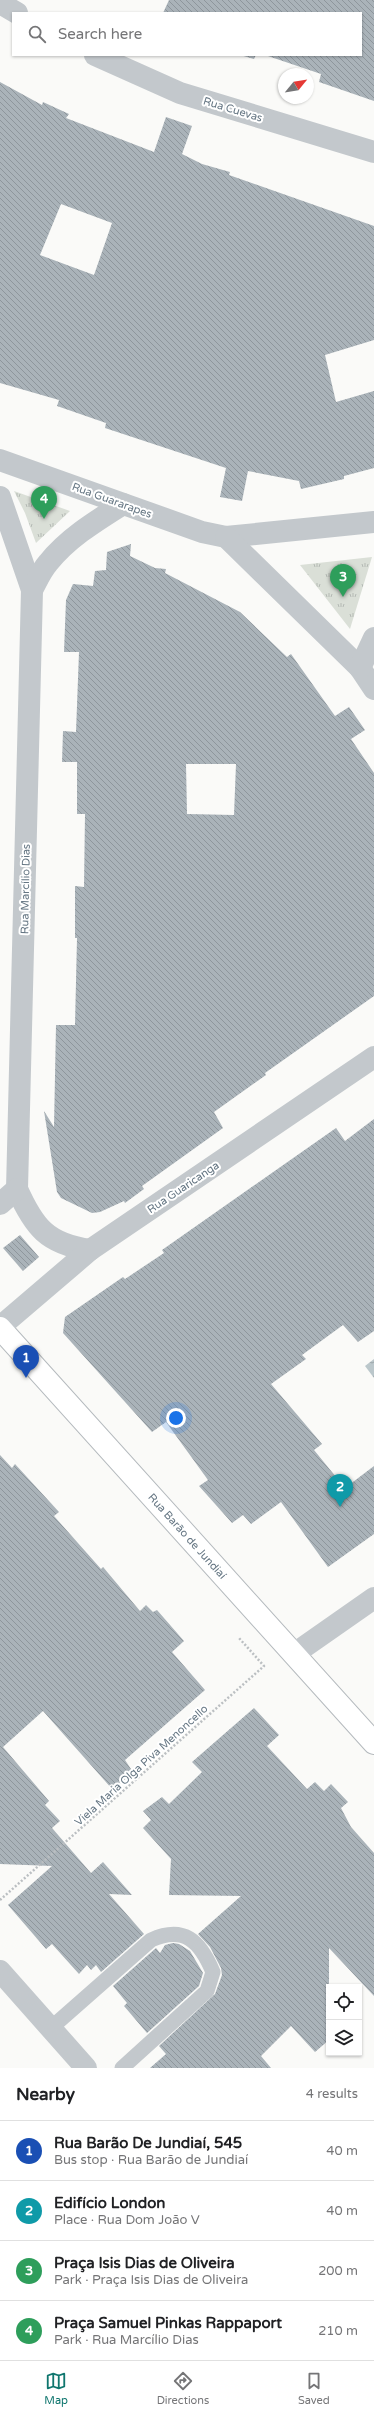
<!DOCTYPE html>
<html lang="en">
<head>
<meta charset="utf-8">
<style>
	:root { --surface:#fff; --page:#f6f6f6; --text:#202124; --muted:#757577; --line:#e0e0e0; --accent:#0f766e }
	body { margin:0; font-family:"Varela Round",sans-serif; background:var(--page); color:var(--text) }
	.controls { position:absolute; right:12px; bottom:12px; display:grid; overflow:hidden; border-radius:0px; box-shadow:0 1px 3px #0004 }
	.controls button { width:36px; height:36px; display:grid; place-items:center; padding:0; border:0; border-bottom:1px solid var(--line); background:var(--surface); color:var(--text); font:20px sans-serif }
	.compass { position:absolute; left:278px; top:68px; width:36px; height:36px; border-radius:50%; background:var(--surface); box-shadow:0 1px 3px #0004; rotate:60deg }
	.you { position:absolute; left:176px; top:1418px; width:14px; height:14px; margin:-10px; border:3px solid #fff; border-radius:50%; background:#1a73e8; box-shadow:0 0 0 6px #1a73e833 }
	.badge { display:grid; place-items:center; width:26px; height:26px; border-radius:50%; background:var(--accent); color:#fff; font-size:13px; font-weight:700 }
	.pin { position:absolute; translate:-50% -33px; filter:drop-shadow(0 1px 2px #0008) }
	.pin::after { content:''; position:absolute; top:21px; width:14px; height:12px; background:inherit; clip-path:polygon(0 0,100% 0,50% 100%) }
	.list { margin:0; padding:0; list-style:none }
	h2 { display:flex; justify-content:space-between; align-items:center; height:52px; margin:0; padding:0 16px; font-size:17px }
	h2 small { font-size:13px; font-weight:400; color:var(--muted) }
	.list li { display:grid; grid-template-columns:26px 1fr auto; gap:12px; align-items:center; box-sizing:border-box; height:60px; padding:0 16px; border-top:1px solid var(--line) }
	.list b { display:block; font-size:15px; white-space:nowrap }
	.list p { margin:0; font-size:13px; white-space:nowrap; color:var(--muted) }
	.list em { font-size:13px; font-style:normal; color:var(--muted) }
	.icon { flex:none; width:22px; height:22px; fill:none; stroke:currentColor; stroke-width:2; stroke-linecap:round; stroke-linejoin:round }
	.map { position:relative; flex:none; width:374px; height:2068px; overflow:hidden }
	.search { position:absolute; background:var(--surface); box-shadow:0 1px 3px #0004; left:12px; right:12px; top:12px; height:44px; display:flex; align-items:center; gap:10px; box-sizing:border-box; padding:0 14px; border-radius:0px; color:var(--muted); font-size:15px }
	.sheet { height:292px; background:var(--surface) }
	nav { display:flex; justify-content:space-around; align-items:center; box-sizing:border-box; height:56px; border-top:1px solid var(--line); background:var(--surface); font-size:11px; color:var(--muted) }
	nav a { display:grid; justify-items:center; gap:2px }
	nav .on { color:var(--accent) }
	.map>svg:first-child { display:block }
	.park { fill:url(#park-tufts) }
	.water { fill:url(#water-ripples) }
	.building { fill:url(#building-back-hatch); fill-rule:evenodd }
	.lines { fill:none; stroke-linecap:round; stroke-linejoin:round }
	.primary-casing { stroke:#b5babe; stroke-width:24 }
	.path { stroke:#bbbfc2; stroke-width:2.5; stroke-dasharray:2 2; stroke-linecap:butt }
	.service { stroke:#c3c8cc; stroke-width:15 }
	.minor { stroke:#c3c8cc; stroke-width:22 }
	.primary { stroke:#fff; stroke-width:22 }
	.labels { text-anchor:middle; stroke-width:4; stroke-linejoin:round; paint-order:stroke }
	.street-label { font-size:11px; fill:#657683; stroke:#fff }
</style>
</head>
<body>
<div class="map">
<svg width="374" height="2068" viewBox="0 0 374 2068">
	<defs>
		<pattern id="park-tufts" width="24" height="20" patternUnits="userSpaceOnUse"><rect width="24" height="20" fill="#dadfd7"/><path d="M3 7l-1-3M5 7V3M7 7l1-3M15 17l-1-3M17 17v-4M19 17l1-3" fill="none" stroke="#b4b9b4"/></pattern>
		<pattern id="water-ripples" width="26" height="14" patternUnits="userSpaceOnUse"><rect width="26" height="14" fill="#bbc7cb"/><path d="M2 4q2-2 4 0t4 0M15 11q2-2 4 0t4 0" fill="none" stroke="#9ca6aa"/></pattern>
		<pattern id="building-back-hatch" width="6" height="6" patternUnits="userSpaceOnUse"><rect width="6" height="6" fill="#aab3b9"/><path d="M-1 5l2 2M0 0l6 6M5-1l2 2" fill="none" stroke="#8e969c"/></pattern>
	</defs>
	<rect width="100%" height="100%" fill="#fafaf8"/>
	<!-- park -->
	<g class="park">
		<path d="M14,491L70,511L36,543L25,513Z"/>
		<path d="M372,557L350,629L300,565Z"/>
	</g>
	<!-- water -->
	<path class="water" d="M374,1359V1378L365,1366Z"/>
	<!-- building -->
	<g class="building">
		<path d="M169,0H374V101L319,82L321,74L265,55H361V13H163Z"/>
		<path d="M240,55H256L254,59Z"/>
		<path d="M0,82L42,105L43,102L69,114L66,118L154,152L166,117L192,126L182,154L202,164L230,172L229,175L374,226V340L325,355L336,402L374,391V468L344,476V479L301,489L299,481L248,471L242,501L220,497L226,468L105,428L106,423L57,406L59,400L0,383ZM61,204L112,223L94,275L40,255Z"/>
		<path d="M131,544L130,556L155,568L166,569L165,573L240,612L287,657L291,654L335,716L349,707L365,730L351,739L374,773V996L265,1073L266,1075L214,1112L223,1128L142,1186L144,1189L125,1203L124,1201L100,1212L92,1213L61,1198L57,1192L44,1111L54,1127L56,1025H75L77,938H75V886L84,887L85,814H77V762H62L63,731L76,732L79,652H64L66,600L73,584L93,586L95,571L106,570L107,552ZM186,764H236L234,815L187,814Z"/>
		<path d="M374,1119V1331L358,1342L343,1325L302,1355L306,1359L271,1384L322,1444L314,1450L345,1488L374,1466V1534L328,1567L281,1502L251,1524L243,1515L232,1523L199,1486L208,1480L166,1422L152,1432L63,1333L65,1317L123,1277L125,1279L164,1253L162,1250L336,1128L345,1141Z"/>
		<path d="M20,1235L39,1257L23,1271L3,1248Z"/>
		<path d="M0,1455L12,1468L15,1464L59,1512L54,1516L101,1569L103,1567L140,1611L146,1605L153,1612L157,1610L184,1641L172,1652L205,1690L125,1760L133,1772L113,1790L43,1711L3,1747L49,1801L45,1805L60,1821L52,1828L91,1873L103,1862L132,1895L109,1894L144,1934L101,1972L96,1965L91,1970L87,1965L79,1974L52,1944L46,1949L8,1905L52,1866L0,1864Z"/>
		<path d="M254,1708L279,1735L267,1746L307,1789L315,1782L324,1791L331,1784L348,1802L341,1808L351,1827L374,1853V1996L329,1948V2040L315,2052L291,2026L261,2056L271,2068H150L166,2054L159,2046L215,1994L222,1975L221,1968L210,1947L198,1934L241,1896L169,1895L171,1859L143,1828L151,1820L143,1811L162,1797L169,1804L202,1772L192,1762Z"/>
		<path d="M173,1943L179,1944L190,1951L203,1973L199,1986L147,2033L124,2006L127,2003L113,1986L156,1948L160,1953L165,1945Z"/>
	</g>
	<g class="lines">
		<defs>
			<g id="primary">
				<path id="s1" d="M0,1328L374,1743"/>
			</g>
		</defs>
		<!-- primary casing -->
		<use href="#primary" class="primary-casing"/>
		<!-- path -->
		<path class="path" d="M0,1900L264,1666L239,1638"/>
		<!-- service -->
		<path class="service" d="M51,2028L151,1940C184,1925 200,1941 213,1972L207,1991L122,2068"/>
		<!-- minor -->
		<g class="minor">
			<path d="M0,3L17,13"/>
			<path d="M95,55L180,93L374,152"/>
			<path d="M0,460L202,532L226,537L374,522"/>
			<path d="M0,497L32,590L17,1189C34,1227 47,1244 90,1250"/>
			<path d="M226,537L360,668L374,689"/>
			<path d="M32,590C37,581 41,571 48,563C68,538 96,521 123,504"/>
			<path d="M360,668L374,638"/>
			<path d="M0,1204L17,1189"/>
			<path d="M0,1327L90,1250L374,1057"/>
			<path d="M294,1654L374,1598"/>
			<path d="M0,1971L86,2068"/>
		</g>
		<!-- primary -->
		<use href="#primary" class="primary"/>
	</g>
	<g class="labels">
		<!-- street labels -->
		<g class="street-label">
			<text transform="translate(233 109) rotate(17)" y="4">Rua Cuevas</text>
			<text transform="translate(112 500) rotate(20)" y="4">Rua Guararapes</text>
			<text transform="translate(25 889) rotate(-89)" y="4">Rua Marcílio Dias</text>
			<text transform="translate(183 1187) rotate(-34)" y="4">Rua Guaricanga</text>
			<text dy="4" stroke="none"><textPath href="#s1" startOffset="280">Rua Barão de Jundiaí</textPath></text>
			<text transform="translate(141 1765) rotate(-42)" y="4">Viela Maria Olga Piva Menoncello</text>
		</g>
	</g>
</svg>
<div class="controls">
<button><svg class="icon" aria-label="locate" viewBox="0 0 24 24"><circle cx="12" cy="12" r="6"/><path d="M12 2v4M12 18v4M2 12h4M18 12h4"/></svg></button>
<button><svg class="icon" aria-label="layers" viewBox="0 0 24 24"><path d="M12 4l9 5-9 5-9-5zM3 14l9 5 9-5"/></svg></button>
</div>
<svg class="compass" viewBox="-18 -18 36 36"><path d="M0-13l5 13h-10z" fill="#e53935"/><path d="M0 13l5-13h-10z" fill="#757577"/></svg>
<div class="you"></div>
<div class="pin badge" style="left:26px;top:1378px;background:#1a4fb4">1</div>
<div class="pin badge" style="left:340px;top:1507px;background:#0f9aa8">2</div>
<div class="pin badge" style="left:343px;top:597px;background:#2e9e5b">3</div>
<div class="pin badge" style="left:44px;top:519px;background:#2e9e5b">4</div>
<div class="search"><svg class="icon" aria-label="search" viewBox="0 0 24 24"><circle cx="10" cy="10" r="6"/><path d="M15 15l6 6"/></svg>Search here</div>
</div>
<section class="sheet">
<h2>Nearby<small>4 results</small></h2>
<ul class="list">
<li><span class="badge" style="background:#1a4fb4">1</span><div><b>Rua Barão De Jundiaí, 545</b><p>Bus stop · Rua Barão de Jundiaí</p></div><em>40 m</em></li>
<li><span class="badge" style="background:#0f9aa8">2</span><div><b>Edifício London</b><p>Place · Rua Dom João V</p></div><em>40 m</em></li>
<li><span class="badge" style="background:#2e9e5b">3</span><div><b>Praça Isis Dias de Oliveira</b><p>Park · Praça Isis Dias de Oliveira</p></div><em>200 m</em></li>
<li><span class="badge" style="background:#2e9e5b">4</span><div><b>Praça Samuel Pinkas Rappaport</b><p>Park · Rua Marcílio Dias</p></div><em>210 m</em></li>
</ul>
</section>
<nav>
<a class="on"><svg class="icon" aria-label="map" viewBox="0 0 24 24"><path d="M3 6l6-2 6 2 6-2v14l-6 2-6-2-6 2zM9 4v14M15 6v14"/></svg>Map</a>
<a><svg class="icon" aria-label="directions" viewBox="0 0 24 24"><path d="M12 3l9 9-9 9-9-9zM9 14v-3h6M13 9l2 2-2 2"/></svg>Directions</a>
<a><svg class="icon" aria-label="saved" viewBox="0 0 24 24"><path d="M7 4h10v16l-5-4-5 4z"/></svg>Saved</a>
</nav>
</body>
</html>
